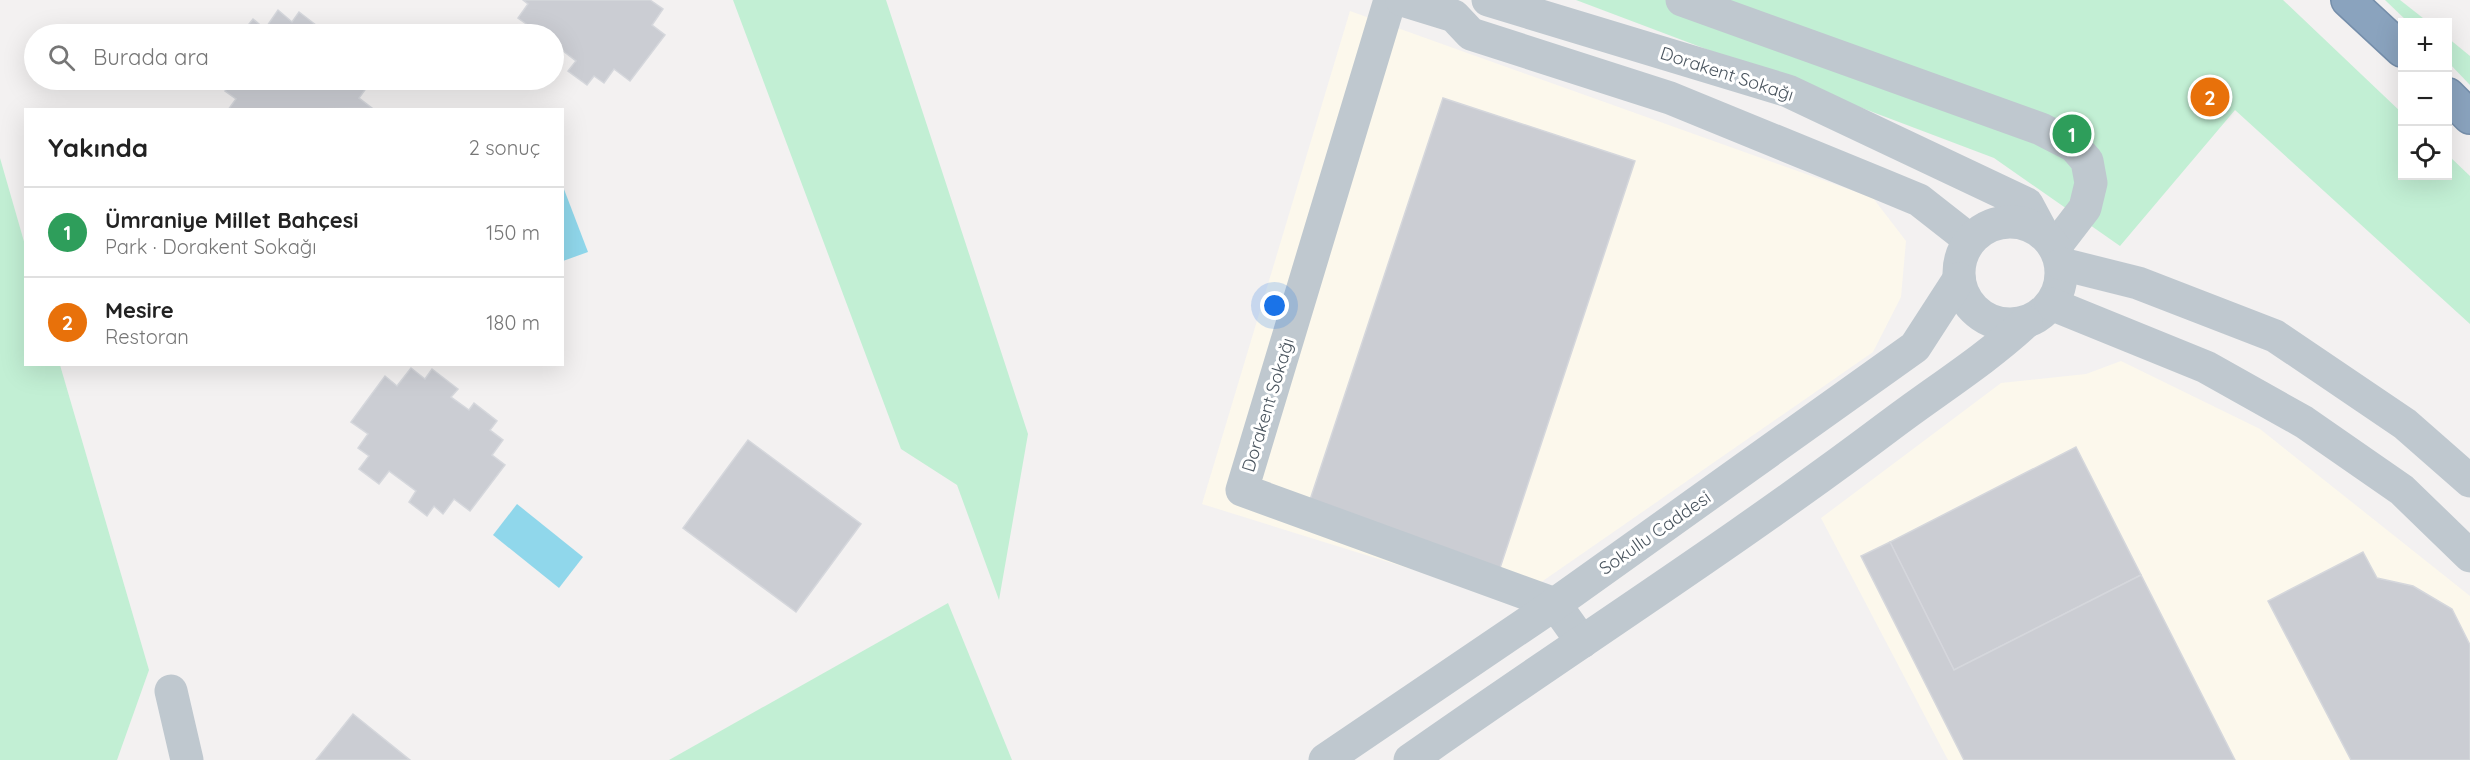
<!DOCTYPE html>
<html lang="tr">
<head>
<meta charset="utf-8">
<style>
	:root { --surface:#fff; --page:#f6f6f6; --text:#222; --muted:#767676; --line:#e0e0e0; --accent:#1e71e1 }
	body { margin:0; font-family:Quicksand,sans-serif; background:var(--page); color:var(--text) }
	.controls { position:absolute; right:18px; top:18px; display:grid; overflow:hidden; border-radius:0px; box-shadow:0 6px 24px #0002 }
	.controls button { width:54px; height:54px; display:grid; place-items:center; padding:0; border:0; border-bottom:2px solid var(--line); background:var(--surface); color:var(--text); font:30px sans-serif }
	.you { position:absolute; left:1275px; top:306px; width:21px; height:21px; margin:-15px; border:4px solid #fff; border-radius:50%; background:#1a73e8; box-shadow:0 0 0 9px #1a73e833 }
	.badge { display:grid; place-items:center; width:39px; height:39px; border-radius:50%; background:var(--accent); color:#fff; font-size:20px; font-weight:700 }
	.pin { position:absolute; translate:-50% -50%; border:3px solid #fff; box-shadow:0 2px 6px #0006 }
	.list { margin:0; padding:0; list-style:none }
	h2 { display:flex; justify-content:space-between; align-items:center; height:78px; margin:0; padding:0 24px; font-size:26px }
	h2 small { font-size:20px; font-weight:400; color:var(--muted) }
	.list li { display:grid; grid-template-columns:39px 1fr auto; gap:18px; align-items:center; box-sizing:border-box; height:90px; padding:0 24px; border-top:2px solid var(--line) }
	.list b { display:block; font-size:22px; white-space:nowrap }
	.list p { margin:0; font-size:20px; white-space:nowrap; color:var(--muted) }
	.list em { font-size:20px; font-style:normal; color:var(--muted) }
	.icon { flex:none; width:33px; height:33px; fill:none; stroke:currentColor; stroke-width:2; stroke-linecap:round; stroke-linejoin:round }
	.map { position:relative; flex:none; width:2470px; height:760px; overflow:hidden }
	.search { position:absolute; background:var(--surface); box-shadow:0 6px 24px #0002; left:24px; top:24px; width:540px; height:66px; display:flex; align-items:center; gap:15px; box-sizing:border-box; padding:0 21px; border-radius:33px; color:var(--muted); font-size:22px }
	.panel { position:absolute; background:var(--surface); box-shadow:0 6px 24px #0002; left:24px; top:108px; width:540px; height:258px; border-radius:0px }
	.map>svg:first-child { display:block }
	.commercial { fill:#fcf8ec }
	.green { fill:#c2efd4 }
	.water { fill:#90d7eb }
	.building { fill:#cbcdd3; stroke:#d5d7dc; stroke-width:1.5 }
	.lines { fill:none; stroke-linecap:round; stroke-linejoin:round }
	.highway-casing { stroke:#758eaa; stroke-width:36 }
	.minor { stroke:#bfc8cf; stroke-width:33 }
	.highway { stroke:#8aa3be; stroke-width:33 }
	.labels { text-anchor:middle; stroke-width:6; stroke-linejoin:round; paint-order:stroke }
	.street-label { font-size:18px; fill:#49545e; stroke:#fff }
</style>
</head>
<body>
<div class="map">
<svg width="2470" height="760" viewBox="0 0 2470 760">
	<rect width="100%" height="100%" fill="#f3f1f1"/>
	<!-- commercial -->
	<g class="commercial">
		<path d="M1350,11L1873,198L1906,241L1901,297L1873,352L1514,601L1202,504Z"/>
		<path d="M2121,361L2260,429L2470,596V760H1948L1821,518L2001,383L2086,374Z"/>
	</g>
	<!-- green -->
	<g class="green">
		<path d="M733,0H886L1028,434L999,600L957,485L901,449Z"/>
		<path d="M1576,0H2283L2402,113V176H2448V155L2470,176V324L2235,110L2120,246L1994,158Z"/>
		<path d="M2385,0H2400L2428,22H2408Z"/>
		<path d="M2448,38L2470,56V85L2448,62Z"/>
		<path d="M0,158L25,245L26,364L60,365L149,670L117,760H0Z"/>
		<path d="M948,603L1012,760H669Z"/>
	</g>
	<!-- water -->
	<g class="water">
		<path d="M562,184L588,252L563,261H562Z"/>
		<path d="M517,504L583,557L559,588L493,535Z"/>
	</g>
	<!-- building -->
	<g class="building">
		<path d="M523,0H650L663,9L652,25L665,35L630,81L614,69L604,83L594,76L587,85L568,71L576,61L554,44V34H522L529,26L518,18L528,4Z"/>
		<path d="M278,10L292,22L299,12L325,32L323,34H241L253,19L265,29Z"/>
		<path d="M233,80H366L370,83L359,98L372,108L228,110L236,99L225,91Z"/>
		<path d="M1443,98L1635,161L1498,574L1306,512Z"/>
		<path d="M411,368L425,379L432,369L458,389L451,397L469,410L474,403L497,421L490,430L503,440L492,455L505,465L470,511L454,499L443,514L434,506L427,516L409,502L416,491L389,471L379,484L359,469L369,456L358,448L368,434L351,422L385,376L397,386Z"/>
		<path d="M748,440L861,524L796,612L683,528Z"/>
		<path d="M2076,447L2141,575L1954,670L1890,542Z"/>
		<path d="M1890,542L1954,670L2141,575L2235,760H1964L1861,556Z"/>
		<path d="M2363,552L2377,578L2413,586L2452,609L2470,645V760H2351L2268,601Z"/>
		<path d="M353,714L410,760H316Z"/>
	</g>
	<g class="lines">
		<defs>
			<g id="highway">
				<path d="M2348,0L2402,50"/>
				<path d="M2448,95L2470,117"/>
			</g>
		</defs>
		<!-- highway casing -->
		<use href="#highway" class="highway-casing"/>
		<!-- minor -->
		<g class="minor">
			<path d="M1390,0L1242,490L1555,604L1582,642"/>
			<path d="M1402,0L1454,16L1471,34L1670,98L1878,183L1919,200L1970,240"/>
			<path d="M1488,0L1788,91L2027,204L2042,232"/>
			<path d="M1682,0L2041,129L2074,146L2087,161L2091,183L2085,208L2055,247"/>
			<circle cx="2010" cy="273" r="51"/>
			<path d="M2062,264L2138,283L2275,336L2405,424L2470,481"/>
			<path d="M2051,304L2206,367L2304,422L2402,490L2470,556"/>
			<path d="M171,691L187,760"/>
			<path d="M1325,760L1555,604L1915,347L1959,279"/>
			<path d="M1410,760C1569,648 1734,543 1889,426C1935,391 1984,361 2026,322"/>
		</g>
		<!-- highway -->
		<use href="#highway" class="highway"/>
	</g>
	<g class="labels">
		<!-- street labels -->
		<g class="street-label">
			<text transform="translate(1727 74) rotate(18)" y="6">Dorakent Sokağı</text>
			<text transform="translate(1268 405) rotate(-73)" y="6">Dorakent Sokağı</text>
			<text transform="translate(1655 533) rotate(-35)" y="6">Sokullu Caddesi</text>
		</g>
	</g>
</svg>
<div class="controls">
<button>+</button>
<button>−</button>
<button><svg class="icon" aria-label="locate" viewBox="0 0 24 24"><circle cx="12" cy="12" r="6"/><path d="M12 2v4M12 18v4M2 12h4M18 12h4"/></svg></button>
</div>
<div class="you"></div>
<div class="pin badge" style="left:2072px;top:134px;background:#2e9e5b">1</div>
<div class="pin badge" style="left:2210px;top:97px;background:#e8710a">2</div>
<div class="search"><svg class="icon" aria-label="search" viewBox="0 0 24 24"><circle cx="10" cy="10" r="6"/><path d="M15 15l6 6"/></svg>Burada ara</div>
<section class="panel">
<h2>Yakında<small>2 sonuç</small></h2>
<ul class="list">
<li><span class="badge" style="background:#2e9e5b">1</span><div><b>Ümraniye Millet Bahçesi</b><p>Park · Dorakent Sokağı</p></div><em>150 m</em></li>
<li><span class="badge" style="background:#e8710a">2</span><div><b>Mesire</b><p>Restoran</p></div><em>180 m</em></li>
</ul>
</section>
</div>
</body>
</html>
